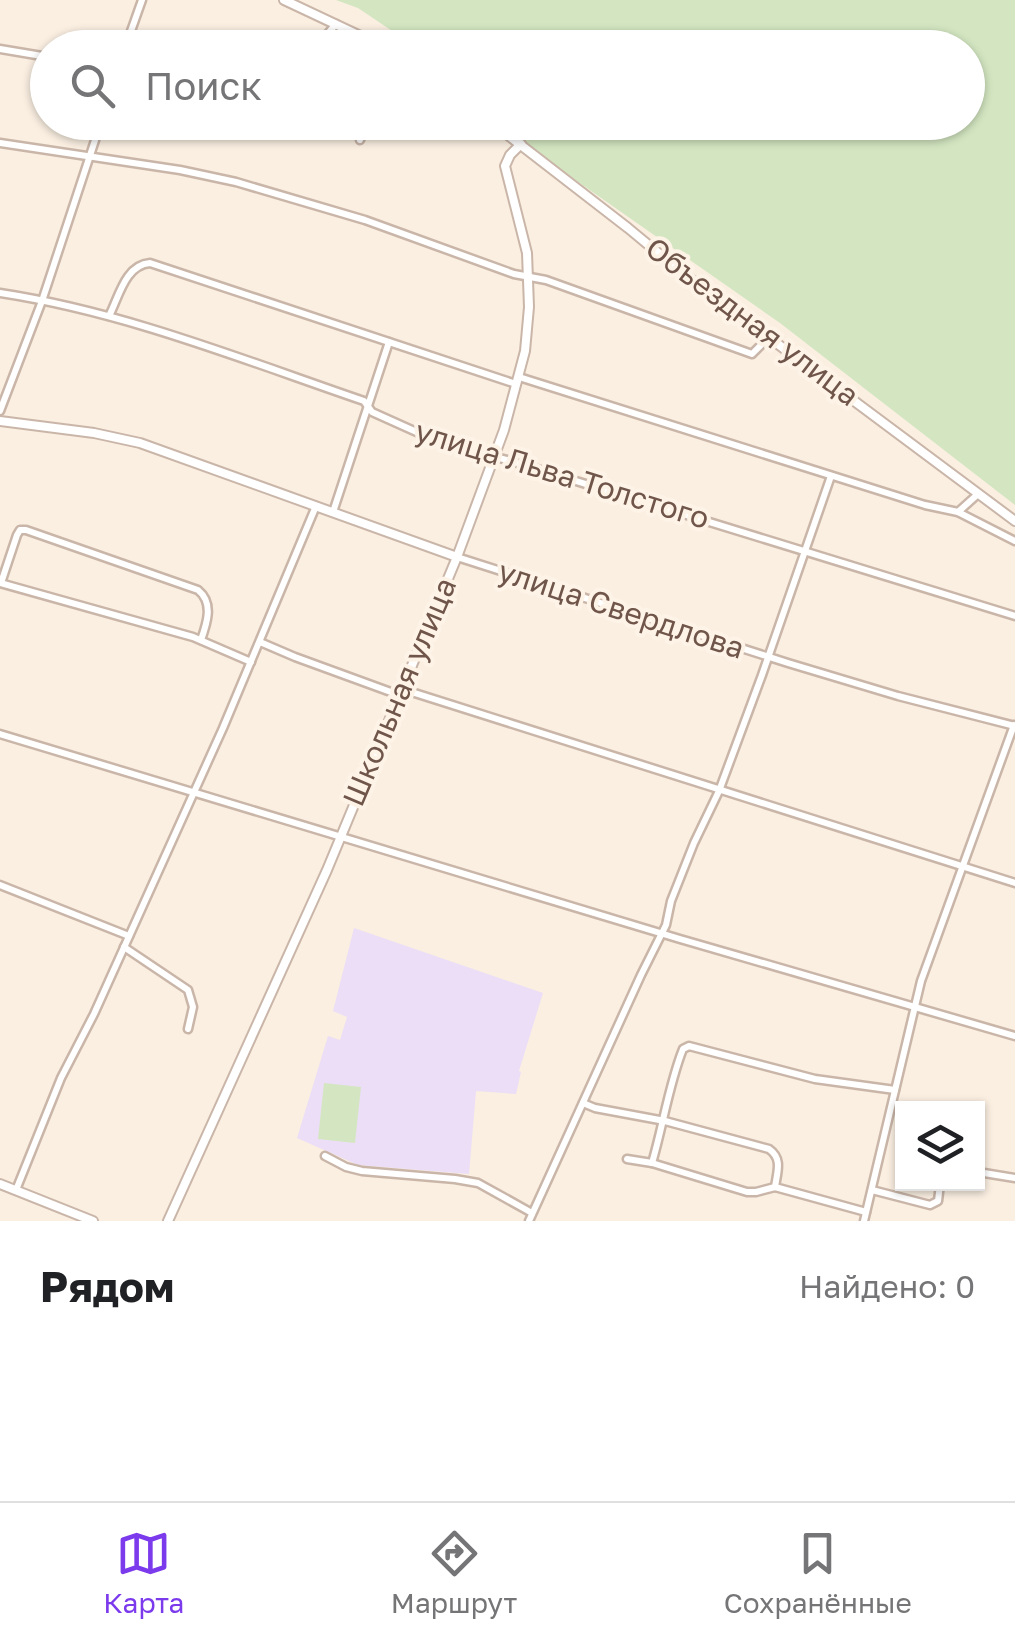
<!DOCTYPE html>
<html lang="ru">
<head>
<meta charset="utf-8">
<style>
	:root { --surface:#fff; --page:#f6f6f6; --text:#202124; --muted:#757577; --line:#e0e0e0; --accent:#7c3aed }
	body { margin:0; font-family:"Golos Text",sans-serif; background:var(--page); color:var(--text) }
	.controls { position:absolute; right:30px; bottom:30px; display:grid; overflow:hidden; border-radius:0px; box-shadow:0 2px 8px #0004 }
	.controls button { width:90px; height:90px; display:grid; place-items:center; padding:0; border:0; border-bottom:2px solid var(--line); background:var(--surface); color:var(--text); font:50px sans-serif }
	.list { margin:0; padding:0; list-style:none }
	h2 { display:flex; justify-content:space-between; align-items:center; height:130px; margin:0; padding:0 40px; font-size:42px }
	h2 small { font-size:32px; font-weight:400; color:var(--muted) }
	.icon { flex:none; width:55px; height:55px; fill:none; stroke:currentColor; stroke-width:2; stroke-linecap:round; stroke-linejoin:round }
	.map { position:relative; flex:none; width:1015px; height:1221px; overflow:hidden }
	.search { position:absolute; background:var(--surface); box-shadow:0 2px 8px #0004; left:30px; right:30px; top:30px; height:110px; display:flex; align-items:center; gap:25px; box-sizing:border-box; padding:0 35px; border-radius:55px; color:var(--muted); font-size:38px }
	.sheet { height:280px; background:var(--surface) }
	nav { display:flex; justify-content:space-around; align-items:center; box-sizing:border-box; height:140px; border-top:2px solid var(--line); background:var(--surface); font-size:28px; color:var(--muted) }
	nav a { display:grid; justify-items:center; gap:5px }
	nav .on { color:var(--accent) }
	.map>svg:first-child { display:block }
	.education { fill:#ecdef6 }
	.green { fill:#d3e6c1 }
	.lines { fill:none; stroke-linecap:round; stroke-linejoin:round }
	.minor-casing { stroke:#cab6a9; stroke-width:11 }
	.tertiary-casing { stroke:#cab6a9; stroke-width:12 }
	.minor { stroke:#fff; stroke-width:6 }
	.tertiary { stroke:#fff; stroke-width:8 }
	.labels { text-anchor:middle; stroke-width:8; stroke-linejoin:round; paint-order:stroke }
	.street-label { font-size:30px; fill:#70554a; stroke:#fef3e7 }
</style>
</head>
<body>
<div class="map">
<svg width="1015" height="1221" viewBox="0 0 1015 1221">
	<rect width="100%" height="100%" fill="#faefe1"/>
	<!-- education -->
	<path class="education" d="M354,928L543,993L519,1071L521,1072L516,1094L476,1091L469,1174L358,1165L297,1138L328,1036L340,1040L347,1017L333,1011Z"/>
	<!-- green -->
	<g class="green">
		<path d="M336,0H1015V505L780,323L521,142L488,123L968,122V48L416,47L358,8Z"/>
		<path d="M324,1083L361,1087L355,1143L318,1139Z"/>
	</g>
	<g class="lines">
		<defs>
			<g id="minor">
				<path d="M125,48L142,0"/>
				<path d="M320,48L324,38L336,24"/>
				<path d="M0,49L48,57"/>
				<path d="M360,140L367,122"/>
				<path d="M0,143L180,170L236,182L365,220L514,274L546,280L752,354L770,336"/>
				<path d="M0,293C125,312 244,360 364,401L372,412L441,443L511,461L1015,616"/>
				<path d="M109,316C119,297 125,265 150,263L516,384"/>
				<path d="M519,377L925,505L958,512L1015,541"/>
				<path d="M0,411L42,301L101,122"/>
				<path d="M333,512L389,342"/>
				<path d="M958,512L978,494"/>
				<path d="M457,557L788,663L898,696L1015,726"/>
				<path d="M0,583L193,637L251,662"/>
				<path d="M1,583L17,535L20,530H26L198,590C214,603 207,623 201,640"/>
				<path d="M260,642L295,657L399,695"/>
				<path d="M402,689L1015,883"/>
				<path d="M0,734L680,939L1015,1036"/>
				<path d="M0,885L129,936"/>
				<path d="M124,947L188,990L193,1007L188,1029"/>
				<path d="M583,1103L595,1108L665,1121L769,1149C783,1159 777,1172 775,1187L866,1212"/>
				<path d="M325,1156L346,1167L362,1171L455,1179L478,1183L532,1213"/>
				<path d="M627,1159L652,1163L747,1192H756L775,1187"/>
				<path d="M652,1163C663,1126 669,1084 683,1049L689,1046L815,1079L895,1090"/>
				<path d="M978,1172L1015,1178"/>
				<path d="M16,1190L61,1078L94,1014L223,728L316,506"/>
				<path d="M872,1190L930,1205L938,1201L940,1184"/>
				<path d="M529,1221L641,975L666,925L671,901L694,843L719,791L762,675L831,476"/>
				<path d="M864,1221L921,981L1014,725"/>
			</g>
			<g id="tertiary">
				<path d="M284,0L386,48"/>
				<path d="M491,122L628,228L680,271L1015,521"/>
				<path d="M0,421L94,433L140,443L457,557"/>
				<path d="M0,1184L93,1221"/>
				<path d="M168,1221L327,870L457,557L504,430L525,351L529,307L527,253L505,166L510,155L521,144"/>
			</g>
		</defs>
		<!-- minor casing -->
		<use href="#minor" class="minor-casing"/>
		<!-- tertiary casing -->
		<use href="#tertiary" class="tertiary-casing"/>
		<!-- minor -->
		<use href="#minor" class="minor"/>
		<!-- tertiary -->
		<use href="#tertiary" class="tertiary"/>
	</g>
	<g class="labels">
		<!-- street labels -->
		<g class="street-label">
			<text transform="translate(752 322) rotate(37)" y="10">Объездная улица</text>
			<text transform="translate(562 475) rotate(17)" y="10">улица Льва Толстого</text>
			<text transform="translate(621 610) rotate(18)" y="10">улица Свердлова</text>
			<text transform="translate(400 692) rotate(-67)" y="10">Школьная улица</text>
		</g>
	</g>
</svg>
<div class="controls">
<button><svg class="icon" aria-label="layers" viewBox="0 0 24 24"><path d="M12 4l9 5-9 5-9-5zM3 14l9 5 9-5"/></svg></button>
</div>
<div class="search"><svg class="icon" aria-label="search" viewBox="0 0 24 24"><circle cx="10" cy="10" r="6"/><path d="M15 15l6 6"/></svg>Поиск</div>
</div>
<section class="sheet">
<h2>Рядом<small>Найдено: 0</small></h2>
<ul class="list">
</ul>
</section>
<nav>
<a class="on"><svg class="icon" aria-label="map" viewBox="0 0 24 24"><path d="M3 6l6-2 6 2 6-2v14l-6 2-6-2-6 2zM9 4v14M15 6v14"/></svg>Карта</a>
<a><svg class="icon" aria-label="directions" viewBox="0 0 24 24"><path d="M12 3l9 9-9 9-9-9zM9 14v-3h6M13 9l2 2-2 2"/></svg>Маршрут</a>
<a><svg class="icon" aria-label="saved" viewBox="0 0 24 24"><path d="M7 4h10v16l-5-4-5 4z"/></svg>Сохранённые</a>
</nav>
</body>
</html>
